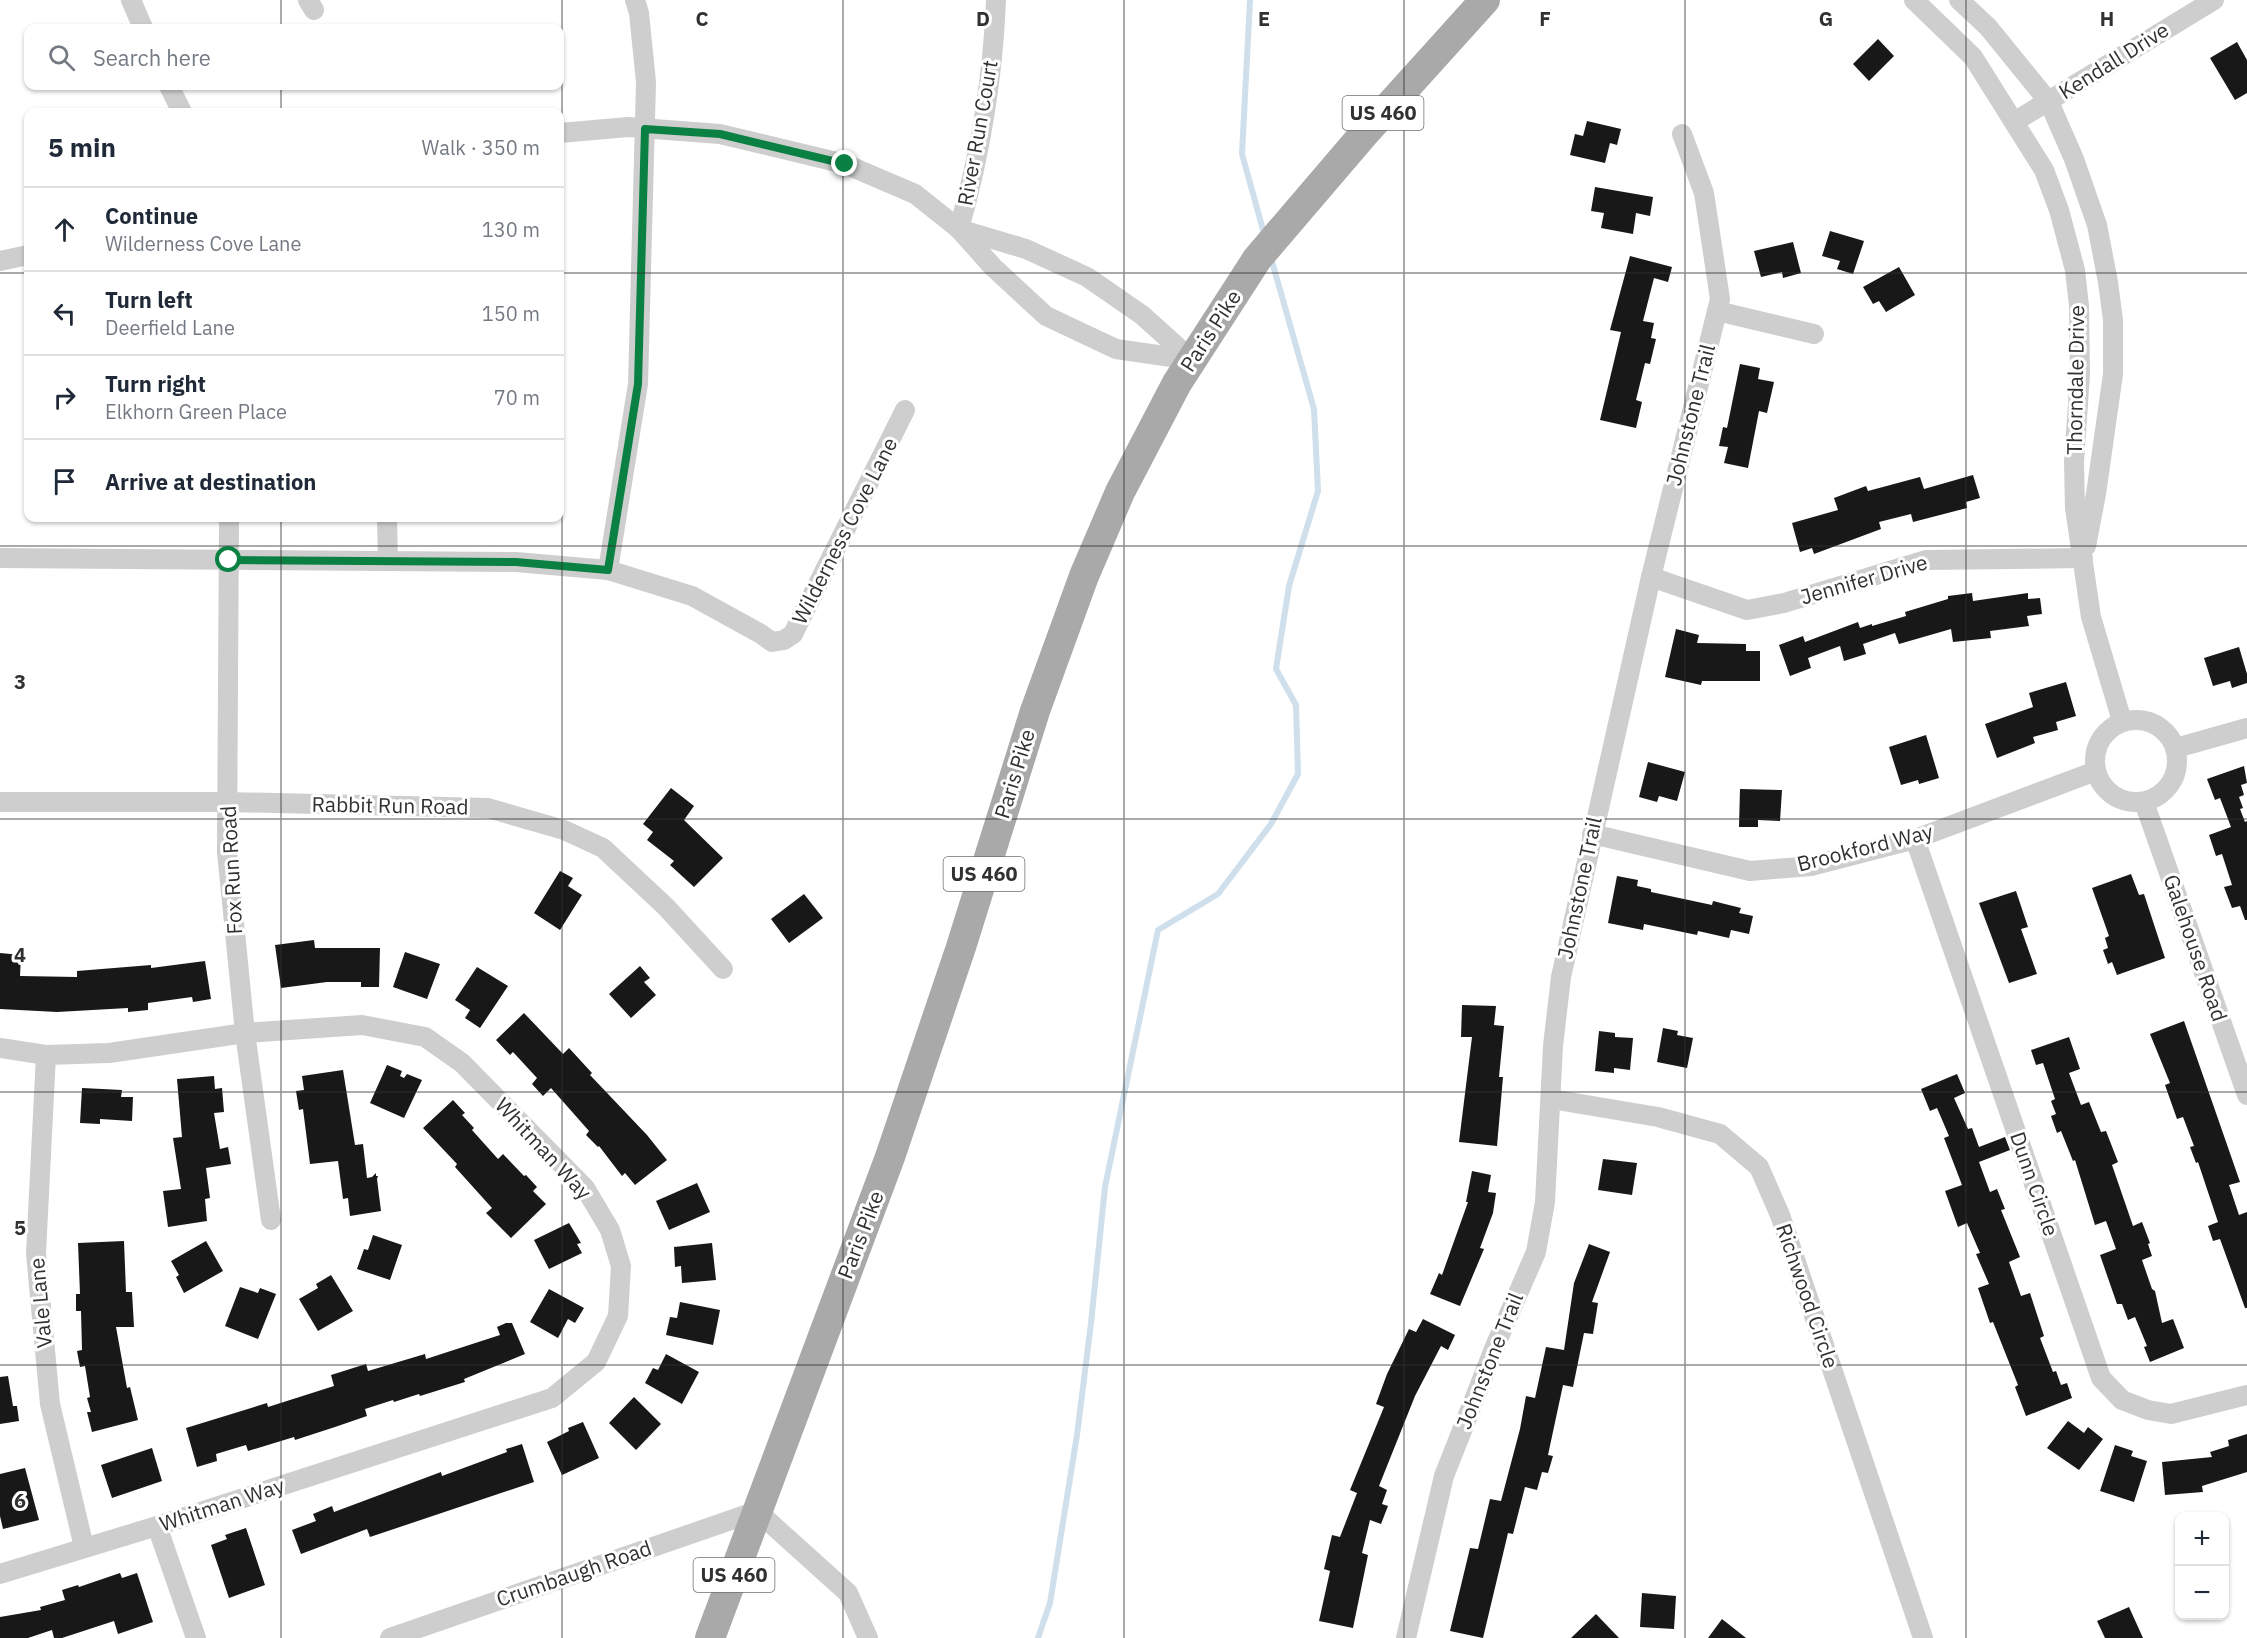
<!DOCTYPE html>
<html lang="en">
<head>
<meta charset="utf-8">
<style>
	:root { --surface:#fff; --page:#f6f6f7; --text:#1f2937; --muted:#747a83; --line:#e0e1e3 }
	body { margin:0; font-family:"IBM Plex Sans",sans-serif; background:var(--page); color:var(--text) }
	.controls { position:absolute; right:18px; bottom:18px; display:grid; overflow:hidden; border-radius:12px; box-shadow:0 2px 4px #0004 }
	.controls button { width:54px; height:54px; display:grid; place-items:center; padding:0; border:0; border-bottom:2px solid var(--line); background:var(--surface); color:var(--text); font:30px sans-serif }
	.stop { position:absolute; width:18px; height:18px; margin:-14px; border:4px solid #0b8043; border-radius:50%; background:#fff }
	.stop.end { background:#0b8043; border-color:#fff; box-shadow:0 2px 6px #0008 }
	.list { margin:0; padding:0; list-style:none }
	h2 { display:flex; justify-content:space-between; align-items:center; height:78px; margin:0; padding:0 24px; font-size:26px }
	h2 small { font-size:20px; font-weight:400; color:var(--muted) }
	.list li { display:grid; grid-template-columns:39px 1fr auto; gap:18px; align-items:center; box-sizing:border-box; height:84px; padding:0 24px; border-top:2px solid var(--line) }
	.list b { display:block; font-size:22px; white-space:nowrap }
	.list p { margin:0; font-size:20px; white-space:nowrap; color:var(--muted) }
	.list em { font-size:20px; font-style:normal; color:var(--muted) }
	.icon { flex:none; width:33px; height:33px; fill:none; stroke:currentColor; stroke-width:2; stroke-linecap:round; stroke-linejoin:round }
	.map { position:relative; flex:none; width:2247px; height:1638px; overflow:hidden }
	.search { position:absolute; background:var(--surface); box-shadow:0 2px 4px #0004; left:24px; top:24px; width:540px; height:66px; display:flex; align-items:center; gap:15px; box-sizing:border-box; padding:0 21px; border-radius:12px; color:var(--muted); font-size:22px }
	.panel { position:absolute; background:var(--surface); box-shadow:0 2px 4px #0004; left:24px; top:108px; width:540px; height:414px; border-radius:12px }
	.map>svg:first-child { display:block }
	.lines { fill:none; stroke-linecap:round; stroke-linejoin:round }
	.stream { stroke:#cfdfeb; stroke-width:6 }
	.building { fill:#181818 }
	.minor { stroke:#cecece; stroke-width:20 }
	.primary { stroke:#a9a9a9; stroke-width:30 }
	.route { stroke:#0b8043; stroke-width:8 }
	.grid { fill:none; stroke:#313131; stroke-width:1.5; stroke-opacity:0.55 }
	.labels { text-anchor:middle; stroke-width:6; stroke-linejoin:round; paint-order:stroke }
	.shield { fill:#fff; stroke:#6f6f6f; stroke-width:1.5 }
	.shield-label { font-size:20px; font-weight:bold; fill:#313131 }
	.street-label { font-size:21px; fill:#313131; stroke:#fff }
	.grid-label { font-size:20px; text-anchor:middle; font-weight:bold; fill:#313131; stroke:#fff; stroke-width:6; stroke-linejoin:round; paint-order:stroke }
</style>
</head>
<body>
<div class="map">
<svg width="2247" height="1638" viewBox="0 0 2247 1638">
	<rect width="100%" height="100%" fill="#fff"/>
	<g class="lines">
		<!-- stream -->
		<g class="stream">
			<path d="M1250,0L1242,154L1265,237"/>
			<path d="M1038,1638L1050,1603L1077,1435L1091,1323L1105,1187L1158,930L1218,894L1271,824L1298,774L1296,705L1276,669L1289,586L1318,491L1314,409L1271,258"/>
		</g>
	</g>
	<!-- building -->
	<g class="building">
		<path d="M1878,39L1894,56L1869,81L1853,64Z"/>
		<path d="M2237,42L2247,60V93L2235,100L2210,58Z"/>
		<path d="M1587,121L1621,129L1617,145L1610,143L1605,163L1570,155L1575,134L1583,136Z"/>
		<path d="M1595,187L1653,197L1650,216L1636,213L1633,234L1601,228L1604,213L1591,211Z"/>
		<path d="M1830,231L1864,241L1853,274L1837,269L1840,261L1822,256Z"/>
		<path d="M1793,242L1801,273L1783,278L1782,272L1761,277L1754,251Z"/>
		<path d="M1630,256L1672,267L1668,282L1654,278L1643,321L1654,323L1651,338L1656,339L1650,364L1645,363L1636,400L1642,402L1636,428L1600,420L1621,332L1610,330Z"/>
		<path d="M1899,267L1915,295L1886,312L1879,301L1873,304L1863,287Z"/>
		<path d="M1740,364L1760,368L1758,379L1774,382L1767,413L1759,411L1748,468L1724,463L1728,447L1719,446L1723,427L1727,428Z"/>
		<path d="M1973,475L1980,498L1966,502L1967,508L1913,522L1911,514L1879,522L1881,529L1814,554L1812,548L1800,552L1792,523L1838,510L1834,498L1866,486L1868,491L1920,477L1924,489Z"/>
		<path d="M1972,593L1973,601L2028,593V599L2040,598L2042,614L2027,616L2029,626L1990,631L1991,638L1953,642L1951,629L1899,644L1895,633L1863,644L1866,654L1844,661L1840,646L1808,658L1811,668L1790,676L1779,645L1803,636L1805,642L1858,622L1860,628L1872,624V626L1906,616L1905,612L1948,599V596Z"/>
		<path d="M1676,629L1699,635L1697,643L1746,644V651H1760V681H1702L1701,685L1665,677Z"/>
		<path d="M2239,647L2247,674V683L2232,688L2230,681L2213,686L2204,658Z"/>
		<path d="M2066,682L2076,716L2056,722L2058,730L2033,737L2035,743L1997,758L1985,724L2033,707L2029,693Z"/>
		<path d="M1926,735L1939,778L1919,784L1918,780L1901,785L1889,747Z"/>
		<path d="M1648,762L1685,772L1677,801L1659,796L1657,802L1639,797Z"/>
		<path d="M2244,766L2247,783L2241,785L2244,795L2239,797L2243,808L2240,809L2245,822L2247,821V920H2245L2240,906L2232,908L2224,887L2232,885L2222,854L2216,856L2209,835L2231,827L2220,798L2215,800L2207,779Z"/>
		<path d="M671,788L694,806L684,820L723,858L694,887L670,865L674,861L647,840L653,832L643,824Z"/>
		<path d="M1740,789L1782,790L1780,821L1758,820V827H1739Z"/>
		<path d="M560,871L573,878L568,886L582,895L560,930L534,913Z"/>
		<path d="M2131,874L2139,895L2144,894L2165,958L2117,975L2112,962L2108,964L2103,950L2108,948L2105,938L2109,936L2092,888Z"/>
		<path d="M1617,876L1638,880L1637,886L1651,889V892L1712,905L1713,901L1741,908L1739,913L1753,916L1749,934L1731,930L1729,938L1698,931L1697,935L1644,924L1643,930L1608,923Z"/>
		<path d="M2016,891L2028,927L2021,929L2037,974L2009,983L1979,903Z"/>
		<path d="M804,894L823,918L789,943L771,919Z"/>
		<path d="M314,940L315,948H380L379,987H361V982H327L281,988L275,945Z"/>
		<path d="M405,952L440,964L427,999L393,987Z"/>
		<path d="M0,953L21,955L20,976L77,977V971L151,965V968L205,961L211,999L193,1002L192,997L148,1003V1010L128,1012V1008L57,1012L0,1009Z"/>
		<path d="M640,966L650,978L644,982L656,995L631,1018L609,994Z"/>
		<path d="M477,967L508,986L480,1028L465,1018L470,1010L455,1000Z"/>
		<path d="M1462,1005L1496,1006L1494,1025L1504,1026L1499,1077H1503L1497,1146L1459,1142L1472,1037H1461Z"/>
		<path d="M524,1013L563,1054L569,1048L592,1073L590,1075L647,1135L667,1160L635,1185L625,1173L622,1176L599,1146L598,1147L586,1135L589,1131L551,1088L543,1096L532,1084L537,1078L513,1052L510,1055L496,1040Z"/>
		<path d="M2184,1021L2240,1182L2229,1185L2239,1215L2247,1212V1308H2245L2220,1239L2213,1241L2208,1226L2218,1222L2198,1162L2196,1163L2190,1147L2194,1146L2183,1117L2177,1119L2165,1085L2170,1083L2150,1034Z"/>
		<path d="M1663,1028L1678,1031L1677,1035L1693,1038L1687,1068L1657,1062Z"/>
		<path d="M1599,1031L1615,1033V1037L1633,1038L1630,1070L1614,1068V1073L1595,1071Z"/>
		<path d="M2069,1037L2080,1069L2069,1073L2081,1105L2089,1102L2101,1132L2106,1131L2118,1162L2112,1165L2133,1226L2142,1222L2150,1243L2148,1244L2152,1256L2142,1260L2152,1289L2155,1291L2162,1323L2173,1319L2184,1348L2150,1362L2144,1347L2147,1346L2135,1317L2128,1320L2122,1304H2117L2100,1255L2116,1249L2106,1221L2095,1225L2075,1160L2073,1161L2061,1131L2057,1133L2051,1116L2056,1114L2051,1101L2055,1099L2043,1063L2036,1065L2031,1050Z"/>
		<path d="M387,1065L402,1071L400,1076L404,1078L407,1074L422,1080L404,1118L370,1103Z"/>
		<path d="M343,1070L355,1145L363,1144L367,1178L372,1177L376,1173V1176H378L377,1179L381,1211L350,1216L348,1198L343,1199L338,1161L310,1164L303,1109L299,1110L296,1091L304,1090L302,1076Z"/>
		<path d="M1957,1074L1965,1093L1954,1098L1968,1129L1972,1128L1979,1147L2005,1137L2010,1150L1979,1162L1990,1192L1997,1189L2005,1209L2001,1210L2020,1257L2009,1262L2021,1296L2030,1293L2044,1336L2040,1338L2053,1372L2056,1371L2061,1385L2067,1383L2072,1398L2026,1416L2015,1387L2018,1385L1993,1322L1990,1323L1978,1288L1989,1284L1976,1254L1980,1253L1967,1223L1958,1227L1945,1191L1962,1185L1944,1138L1949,1136L1937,1108L1930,1111L1921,1089Z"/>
		<path d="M214,1076L215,1089L222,1088L224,1112L214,1113L220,1149L228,1147L231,1164L206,1168L210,1198L205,1199L207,1221L168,1227L163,1191L181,1189L173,1138L182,1137L177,1079Z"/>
		<path d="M82,1088L122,1090L121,1097H133L132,1121L100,1119V1124L80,1123Z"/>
		<path d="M453,1100L465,1113L462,1115L474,1128L472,1130L498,1159L503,1154L524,1176L526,1175L537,1187L533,1191L546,1204L511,1238L486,1213L492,1208L455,1167L457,1164L423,1128Z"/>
		<path d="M1603,1159L1637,1163L1632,1195L1598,1190Z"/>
		<path d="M1472,1171L1491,1175L1488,1192L1496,1193L1493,1213L1480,1248L1484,1249L1460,1306L1430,1294L1439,1273L1442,1275L1468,1202H1466Z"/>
		<path d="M697,1183L710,1212L669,1230L656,1201Z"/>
		<path d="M569,1223L581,1243L577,1244L582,1253L549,1269L534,1240Z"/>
		<path d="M373,1235L402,1245L390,1280L357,1269L364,1249L368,1250Z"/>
		<path d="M124,1241L126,1292H132L134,1327H116L127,1388L130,1387L138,1420L92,1432L87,1412H91L87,1398L90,1397L85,1366L80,1367L77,1351L82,1350L81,1311H76V1294H80L78,1243Z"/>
		<path d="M206,1241L223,1271L184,1293L176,1277L179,1275L171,1261Z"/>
		<path d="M712,1243L716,1280L682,1283L681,1266L675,1267L674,1247Z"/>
		<path d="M1589,1244L1610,1252L1592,1302L1598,1303L1593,1334L1584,1333L1573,1387L1563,1385L1548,1455L1553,1456L1548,1473L1542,1472L1537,1490L1525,1487L1513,1534L1508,1533L1483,1638L1450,1631L1470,1548L1478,1549L1490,1499L1501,1501L1520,1429L1526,1396L1535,1398L1546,1347L1564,1350L1574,1283Z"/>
		<path d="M331,1275L353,1311L318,1331L299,1299L318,1288L316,1284Z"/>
		<path d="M240,1287L258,1293L260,1288L276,1294L258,1339L225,1326Z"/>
		<path d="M549,1289L584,1308L575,1323L568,1319L558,1338L530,1322Z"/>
		<path d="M680,1302L720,1310L713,1345L666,1335L670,1317L677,1318Z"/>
		<path d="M1423,1319L1455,1335L1448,1350L1441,1346L1415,1396L1379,1486L1387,1490L1382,1504L1388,1506L1381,1524L1370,1520L1362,1553L1368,1555L1353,1628L1319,1621L1330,1571L1324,1569L1332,1535L1340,1537L1357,1493L1350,1490L1384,1407L1376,1404L1387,1374L1409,1329L1416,1332Z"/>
		<path d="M506,1323H512L525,1354L464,1379L465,1382L420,1396L419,1394L394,1402L393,1400L365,1409L367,1416L335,1427L295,1440L294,1437L248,1451L246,1445L216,1454L217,1461L197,1467L186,1428L267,1403L268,1407L334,1386L331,1375L366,1364L368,1371L425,1354L426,1359L500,1335L497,1327Z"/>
		<path d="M666,1354L699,1372L682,1404L645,1383L653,1368L658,1370Z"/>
		<path d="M8,1376L13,1406H17L19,1421L0,1424V1377Z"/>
		<path d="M634,1397L661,1424L636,1450L609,1423Z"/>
		<path d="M2068,1421L2084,1433L2088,1427L2103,1439L2079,1470L2047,1448Z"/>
		<path d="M583,1422L599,1458L562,1475L547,1442L569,1431L568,1428Z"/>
		<path d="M2247,1434V1472L2202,1486L2203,1492L2165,1495L2162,1462L2212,1457L2210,1452L2229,1446L2228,1440Z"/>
		<path d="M522,1444L534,1482L370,1537L367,1529L301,1554L292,1530L316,1521L313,1514L332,1506L334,1512L441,1472L442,1476L507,1452L506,1449Z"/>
		<path d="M2115,1445L2133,1451L2131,1456L2147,1461L2134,1502L2100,1491Z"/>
		<path d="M152,1448L162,1481L112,1498L101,1465Z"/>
		<path d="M25,1468L39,1520L3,1529L0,1516V1474Z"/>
		<path d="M246,1528L265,1585L229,1598L211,1545L227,1539L225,1535Z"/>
		<path d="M120,1573L122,1578L137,1573L153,1622L118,1634L114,1621L62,1638H54L52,1630L28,1638H0V1617L41,1610L40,1607L65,1600L62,1590L78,1585L79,1587Z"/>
		<path d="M1642,1593L1676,1596L1674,1629L1640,1627Z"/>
		<path d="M2129,1607L2143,1638H2105L2097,1621Z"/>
		<path d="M1596,1614L1619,1638H1571Z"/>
		<path d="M1722,1619L1746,1638H1708Z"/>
	</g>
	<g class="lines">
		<!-- minor -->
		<g class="minor">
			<path d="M131,0L143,28"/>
			<path d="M308,0L314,10"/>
			<path d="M1914,0L1973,57L2044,170L2059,210L2075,270L2079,306L2080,374L2074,462L2075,508L2091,617L2122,721"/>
			<path d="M1959,0L1988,27L2049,102L2074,159L2097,225L2108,282L2113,320V374L2096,494L2086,546"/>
			<path d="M169,86L182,112"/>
			<path d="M2014,122L2214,0"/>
			<path d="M560,133L628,127L720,134L845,164L915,194L959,229L1026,249L1087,277L1142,315L1192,360"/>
			<path d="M959,229L993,267L1046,316L1116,349L1192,360"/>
			<path d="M959,229C980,155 993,77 996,0"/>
			<path d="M0,261L28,255"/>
			<path d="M1717,311L1814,334"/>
			<path d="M229,518L227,852L245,1033L271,1220"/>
			<path d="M387,518L388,561"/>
			<path d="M0,558L516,562L608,570L692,596L761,634L772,642L784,640L793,634L905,410"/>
			<path d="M608,570L638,384L646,82L639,13L635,0"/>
			<path d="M1651,577L1747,610L1784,603L1926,560L2083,558"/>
			<circle cx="2136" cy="761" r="41"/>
			<path d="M2176,748L2247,728"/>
			<path d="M0,802H228L488,808L564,830L603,848L666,907L723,969"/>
			<path d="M2144,802L2247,1095"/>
			<path d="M1592,834L1750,871L1811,866L1915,839L2096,771"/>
			<path d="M1915,839L2101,1378L2122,1400L2148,1410L2171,1414L2247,1395"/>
			<path d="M0,1048L46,1055L109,1053L245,1033L362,1025L425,1037L462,1063L585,1188L610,1230L621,1266L618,1316L596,1362L552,1398L157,1526L0,1574"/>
			<path d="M46,1055L36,1253L50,1404L84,1547"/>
			<path d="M1551,1099L1658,1117L1720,1134L1759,1167L1780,1215L1923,1638"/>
			<path d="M157,1526L196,1638"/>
			<path d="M390,1638L757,1511L848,1593L868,1638"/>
			<path d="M1406,1638L1444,1476L1496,1344L1536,1252L1545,1202L1553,1046L1561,977L1651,577L1720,299L1704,193L1682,134"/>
		</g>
		<!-- primary -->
		<path class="primary" d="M710,1638L890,1157L961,947L1035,711L1084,576L1120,492L1177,383L1257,259L1363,135L1485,0"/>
	</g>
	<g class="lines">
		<!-- route -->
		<path class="route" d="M229,560L516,562L608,570L638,384L645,129L720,134L845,164"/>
	</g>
	<!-- grid -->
	<path class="grid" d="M281,0V28M562,0V1638M843,0V1638M1124,0V1638M1404,0V1638M1685,0V1638M1966,0V1638M281,86V112M0,273H28M560,273H2247M281,518V1638M0,546H2247M0,819H2247M0,1092H2247M0,1365H2247"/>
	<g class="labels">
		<!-- shield labels -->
		<g class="shield">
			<rect x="1342.5" y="96" width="81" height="34" rx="4.5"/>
			<rect x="943.5" y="857" width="81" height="34" rx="4.5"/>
			<rect x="693.5" y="1558" width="81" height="34" rx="4.5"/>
		</g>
		<g class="shield-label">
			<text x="1383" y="120">US 460</text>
			<text x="984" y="881">US 460</text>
			<text x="734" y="1582">US 460</text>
		</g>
		<!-- street labels -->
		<g class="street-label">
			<text transform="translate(2114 61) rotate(-32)" y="7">Kendall Drive</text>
			<text transform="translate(978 133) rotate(-80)" y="7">River Run Court</text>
			<text transform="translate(1211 331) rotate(-57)" y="7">Paris Pike</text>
			<text transform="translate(2076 380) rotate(-89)" y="7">Thorndale Drive</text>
			<text transform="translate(1691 415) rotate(-76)" y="7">Johnstone Trail</text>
			<text transform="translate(845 531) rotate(-63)" y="7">Wilderness Cove Lane</text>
			<text transform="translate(1864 580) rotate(-16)" y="7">Jennifer Drive</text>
			<text transform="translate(1015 774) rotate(-73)" y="7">Paris Pike</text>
			<text transform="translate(390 806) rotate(1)" y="7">Rabbit Run Road</text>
			<text transform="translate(1865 848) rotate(-14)" y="7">Brookford Way</text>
			<text transform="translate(232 870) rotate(-93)" y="7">Fox Run Road</text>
			<text transform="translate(1580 888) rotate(-78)" y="7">Johnstone Trail</text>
			<text transform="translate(2195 948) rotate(71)" y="7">Galehouse Road</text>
			<text transform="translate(543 1149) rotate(47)" y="7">Whitman Way</text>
			<text transform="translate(2034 1184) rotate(71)" y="7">Dunn Circle</text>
			<text transform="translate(861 1235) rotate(-69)" y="7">Paris Pike</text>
			<text transform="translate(1807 1296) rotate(71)" y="7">Richwood Circle</text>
			<text transform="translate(41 1303) rotate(-95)" y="7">Vale Lane</text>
			<text transform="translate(1490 1361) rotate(-68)" y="7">Johnstone Trail</text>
			<text transform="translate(222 1505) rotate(-18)" y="7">Whitman Way</text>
			<text transform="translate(574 1574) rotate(-19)" y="7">Crumbaugh Road</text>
		</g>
	</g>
	<g class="grid-label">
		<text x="702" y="26">C</text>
		<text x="983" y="26">D</text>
		<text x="1264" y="26">E</text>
		<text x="1545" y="26">F</text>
		<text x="1826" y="26">G</text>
		<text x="2107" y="26">H</text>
		<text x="20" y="689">3</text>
		<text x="20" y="962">4</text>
		<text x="20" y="1235">5</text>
		<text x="20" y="1508">6</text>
	</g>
</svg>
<div class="controls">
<button>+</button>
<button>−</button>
</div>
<div class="stop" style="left:229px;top:560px"></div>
<div class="stop end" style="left:845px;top:164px"></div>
<div class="search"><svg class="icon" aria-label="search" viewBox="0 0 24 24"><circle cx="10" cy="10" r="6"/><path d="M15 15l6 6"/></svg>Search here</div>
<section class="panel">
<h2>5 min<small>Walk · 350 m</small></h2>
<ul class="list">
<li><svg class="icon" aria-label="ahead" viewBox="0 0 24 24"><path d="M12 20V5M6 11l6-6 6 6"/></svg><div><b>Continue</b><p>Wilderness Cove Lane</p></div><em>130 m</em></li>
<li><svg class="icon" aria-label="left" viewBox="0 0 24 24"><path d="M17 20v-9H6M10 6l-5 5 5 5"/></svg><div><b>Turn left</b><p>Deerfield Lane</p></div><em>150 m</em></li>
<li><svg class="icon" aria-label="right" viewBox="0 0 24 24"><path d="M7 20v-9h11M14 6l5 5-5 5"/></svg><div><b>Turn right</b><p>Elkhorn Green Place</p></div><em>70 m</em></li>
<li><svg class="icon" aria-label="arrive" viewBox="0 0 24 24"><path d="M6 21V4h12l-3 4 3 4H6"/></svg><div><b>Arrive at destination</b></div></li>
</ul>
</section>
</div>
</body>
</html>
